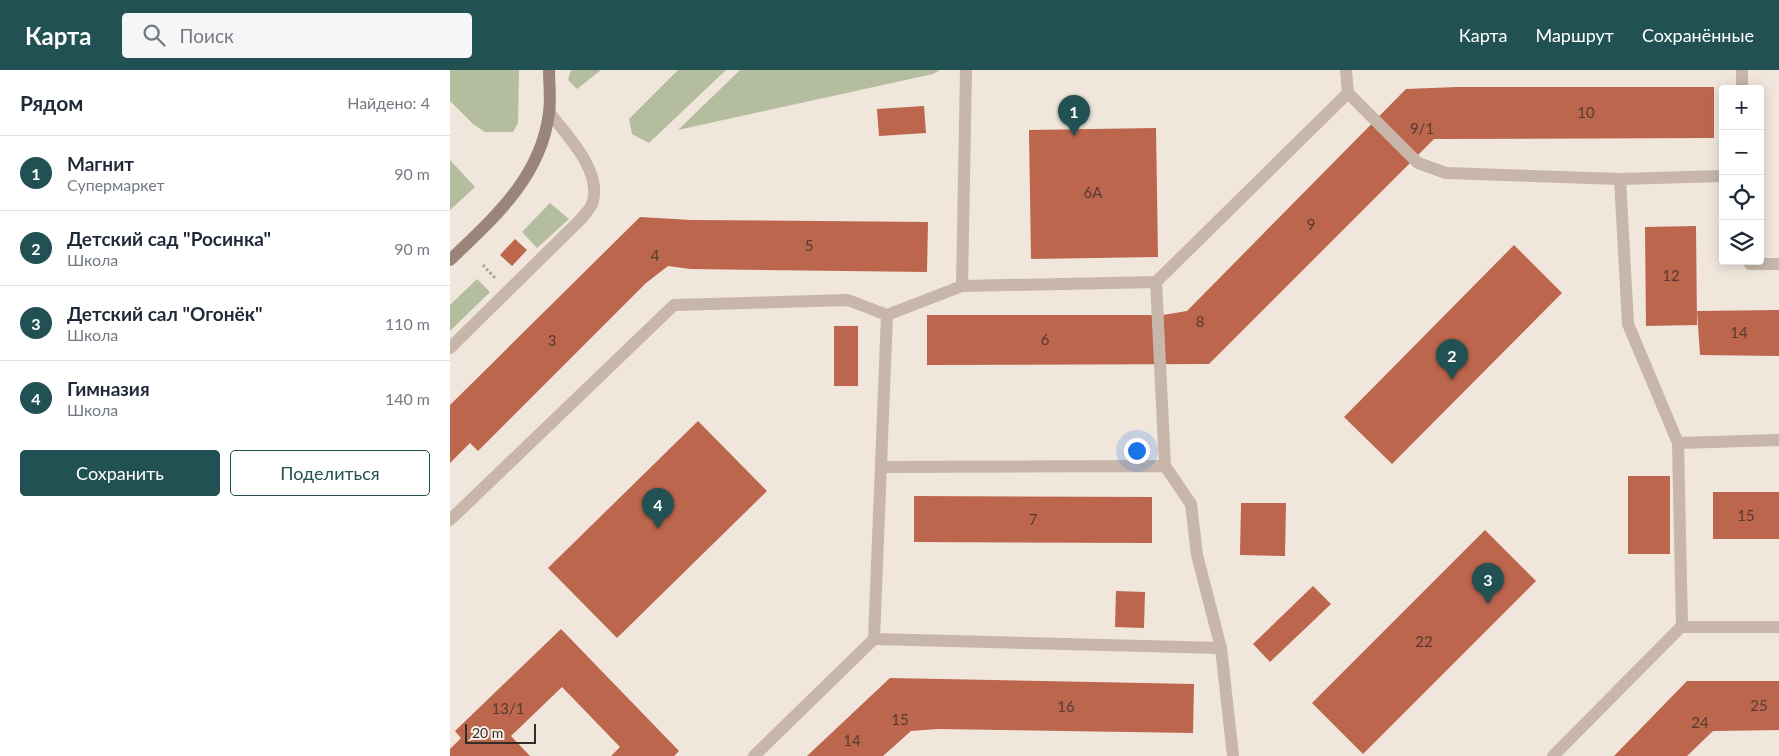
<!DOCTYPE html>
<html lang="ru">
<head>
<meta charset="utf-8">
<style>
	:root { --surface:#fff; --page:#f6f6f7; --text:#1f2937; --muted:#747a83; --line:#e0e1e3; --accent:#215153 }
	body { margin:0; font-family:Lato,sans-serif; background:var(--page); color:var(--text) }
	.controls { position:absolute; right:15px; top:15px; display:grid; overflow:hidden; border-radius:5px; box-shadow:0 2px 12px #0003 }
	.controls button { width:45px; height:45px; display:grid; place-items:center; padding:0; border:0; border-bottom:1px solid var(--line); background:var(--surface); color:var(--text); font:25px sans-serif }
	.scale { position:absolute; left:15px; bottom:12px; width:71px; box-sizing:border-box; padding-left:5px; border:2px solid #352c28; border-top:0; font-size:14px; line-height:18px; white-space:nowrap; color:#352c28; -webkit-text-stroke:4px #f8f0e8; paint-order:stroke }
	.you { position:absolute; left:686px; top:380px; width:18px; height:18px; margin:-12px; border:4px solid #fff; border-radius:50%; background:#1a73e8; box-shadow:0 0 0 8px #1a73e833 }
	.badge { display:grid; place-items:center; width:32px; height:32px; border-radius:50%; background:var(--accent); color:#fff; font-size:16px; font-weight:700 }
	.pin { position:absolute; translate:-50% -41px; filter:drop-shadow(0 1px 2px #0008) }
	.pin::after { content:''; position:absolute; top:26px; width:18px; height:15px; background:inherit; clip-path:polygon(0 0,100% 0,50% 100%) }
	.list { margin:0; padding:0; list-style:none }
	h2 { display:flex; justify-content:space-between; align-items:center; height:65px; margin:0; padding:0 20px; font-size:21px }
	h2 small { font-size:16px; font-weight:400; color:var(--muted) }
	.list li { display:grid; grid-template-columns:32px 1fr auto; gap:15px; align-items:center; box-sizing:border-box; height:75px; padding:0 20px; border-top:1px solid var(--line) }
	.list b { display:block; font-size:19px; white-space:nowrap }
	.list p { margin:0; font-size:16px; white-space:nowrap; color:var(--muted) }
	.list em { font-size:16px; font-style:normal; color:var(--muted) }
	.actions { display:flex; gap:10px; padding:15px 20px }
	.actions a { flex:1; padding:11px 0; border:1px solid var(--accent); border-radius:5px; text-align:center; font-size:18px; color:var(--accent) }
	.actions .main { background:var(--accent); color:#fff }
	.icon { flex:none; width:28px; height:28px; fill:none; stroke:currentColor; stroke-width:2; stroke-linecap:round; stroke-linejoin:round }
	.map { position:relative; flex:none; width:1329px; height:686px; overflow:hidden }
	header { display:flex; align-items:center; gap:30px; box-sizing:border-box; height:70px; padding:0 25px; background:var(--accent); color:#fff }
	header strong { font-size:24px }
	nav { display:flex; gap:28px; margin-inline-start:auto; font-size:18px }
	.search { width:350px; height:45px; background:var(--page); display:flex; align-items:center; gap:12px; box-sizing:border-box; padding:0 18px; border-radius:5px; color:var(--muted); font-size:19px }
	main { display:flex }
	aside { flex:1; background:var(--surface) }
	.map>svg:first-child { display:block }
	.green { fill:#b4be9e }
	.building { fill:#bc664e }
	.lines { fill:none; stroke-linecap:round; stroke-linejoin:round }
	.path { stroke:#b3a094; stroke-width:3; stroke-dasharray:2.5 2.5; stroke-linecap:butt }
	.lane { stroke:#c7b6a9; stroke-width:12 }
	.secondary { stroke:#9a857b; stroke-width:12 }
	.labels { text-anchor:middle; stroke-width:4.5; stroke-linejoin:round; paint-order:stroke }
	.number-label { font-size:15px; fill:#573a32 }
</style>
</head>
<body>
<header>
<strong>Карта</strong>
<div class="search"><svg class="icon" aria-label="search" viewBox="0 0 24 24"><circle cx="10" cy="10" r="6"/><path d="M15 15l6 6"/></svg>Поиск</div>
<nav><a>Карта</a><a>Маршрут</a><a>Сохранённые</a></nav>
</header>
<main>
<aside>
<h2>Рядом<small>Найдено: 4</small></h2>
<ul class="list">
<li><span class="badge">1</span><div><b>Магнит</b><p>Супермаркет</p></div><em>90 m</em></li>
<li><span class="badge">2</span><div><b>Детский сад &quot;Росинка&quot;</b><p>Школа</p></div><em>90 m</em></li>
<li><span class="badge">3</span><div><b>Детский сал &quot;Огонёк&quot;</b><p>Школа</p></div><em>110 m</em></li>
<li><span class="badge">4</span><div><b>Гимназия</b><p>Школа</p></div><em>140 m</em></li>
</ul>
<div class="actions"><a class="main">Сохранить</a><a>Поделиться</a></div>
</aside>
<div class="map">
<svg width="1329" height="686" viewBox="0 0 1329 686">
	<rect width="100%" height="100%" fill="#f0e6dc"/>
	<!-- green -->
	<g class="green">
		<path d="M0,0H69L68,53L63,62H35L23,54L0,31Z"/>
		<path d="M121,0H151L127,19L118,10Z"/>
		<path d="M228,0H276L199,73L182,64L179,49Z"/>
		<path d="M290,0H490L483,4L228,60Z"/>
		<path d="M0,90L25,117L0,140Z"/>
		<path d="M100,133L119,149L87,178L72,162Z"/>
		<path d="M27,209L40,222L0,261V235Z"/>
	</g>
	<!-- building -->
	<g class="building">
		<path d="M1007,17H1264V68L984,69L759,294L477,295V245H713L737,241L956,19Z"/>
		<path d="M474,36L476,63L429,66L427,39Z"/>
		<path d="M706,58L708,187L581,189L579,60Z"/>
		<path d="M190,147L241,150L478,152L477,202L240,199L218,196L196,213L28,381L20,373L0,393V335Z"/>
		<path d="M1246,156L1247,255L1196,256L1195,157Z"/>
		<path d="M65,169L77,180L62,196L50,185Z"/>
		<path d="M1064,175L1112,223L942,394L894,347Z"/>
		<path d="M1329,240V286L1250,285L1247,241Z"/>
		<rect x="384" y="256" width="24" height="60"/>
		<path d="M248,351L317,421L167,568L98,498Z"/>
		<rect x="1178" y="406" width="42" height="78"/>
		<rect x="1263" y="422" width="66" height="47"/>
		<path d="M464,426L702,427V473L464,472Z"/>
		<path d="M791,433H836L835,486L790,485Z"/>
		<path d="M1035,460L1086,511L913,684L862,633Z"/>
		<path d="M863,516L881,534L820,592L803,574Z"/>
		<path d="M666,521L695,522L694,558L665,557Z"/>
		<path d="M111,559L229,681L224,686H161L170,677L112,617L61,666L80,686H0V679L11,668L5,661Z"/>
		<path d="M440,608L744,614L743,663L488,659L461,661L433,686H357Z"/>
		<path d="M1237,611H1329V660L1263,661L1237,686H1164Z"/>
	</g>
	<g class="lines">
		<!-- path -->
		<path class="path" d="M33,195L45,208"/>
		<!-- lane -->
		<g class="lane">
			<path d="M1292,0V19"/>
			<path d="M898,23L968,93L996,103L1170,109"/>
			<path d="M1300,191V194H1329"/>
			<path d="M706,212L715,396"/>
			<path d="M512,216L706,212L898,23L896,0"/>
			<path d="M0,278L130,150C134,145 142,138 143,131C151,99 117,66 99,42"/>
			<path d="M1228,373L1329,370"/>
			<path d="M431,397L715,396L741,434L747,485L771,578"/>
			<path d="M0,450L224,235L398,230L437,245"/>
			<path d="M1232,557L1228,373L1178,254L1170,109L1273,106"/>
			<path d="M424,569L771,578L783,686"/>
			<path d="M304,686L424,569L437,245L512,216L516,0"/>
			<path d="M1103,686L1231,557H1329"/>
		</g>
		<!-- secondary -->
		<path class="secondary" d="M0,190C44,148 91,107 99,43C101,29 99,14 99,0"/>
	</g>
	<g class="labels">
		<!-- number labels -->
		<g class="number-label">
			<text x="1136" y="48">10</text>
			<text x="972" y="64">9/1</text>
			<text x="643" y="128">6А</text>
			<text x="861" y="160">9</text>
			<text x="359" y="181">5</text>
			<text x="205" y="191">4</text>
			<text x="1221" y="211">12</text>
			<text x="750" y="257">8</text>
			<text x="1289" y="268">14</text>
			<text x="595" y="275">6</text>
			<text x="102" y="276">3</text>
			<text x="1296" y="451">15</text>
			<text x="583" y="455">7</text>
			<text x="974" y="577">22</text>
			<text x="1309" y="641">25</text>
			<text x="616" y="642">16</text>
			<text x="58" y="644">13/1</text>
			<text x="450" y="655">15</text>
			<text x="1250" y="658">24</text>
			<text x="402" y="676">14</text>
		</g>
	</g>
</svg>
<div class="controls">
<button>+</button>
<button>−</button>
<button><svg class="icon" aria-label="locate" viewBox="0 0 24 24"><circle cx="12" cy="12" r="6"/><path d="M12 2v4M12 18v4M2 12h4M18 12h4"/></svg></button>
<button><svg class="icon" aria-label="layers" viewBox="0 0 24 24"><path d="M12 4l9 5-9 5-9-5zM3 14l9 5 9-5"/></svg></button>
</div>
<div class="scale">20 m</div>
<div class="you"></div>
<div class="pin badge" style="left:624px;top:66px">1</div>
<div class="pin badge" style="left:1002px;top:310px">2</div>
<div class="pin badge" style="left:1038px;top:534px">3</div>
<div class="pin badge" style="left:208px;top:459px">4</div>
</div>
</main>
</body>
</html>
